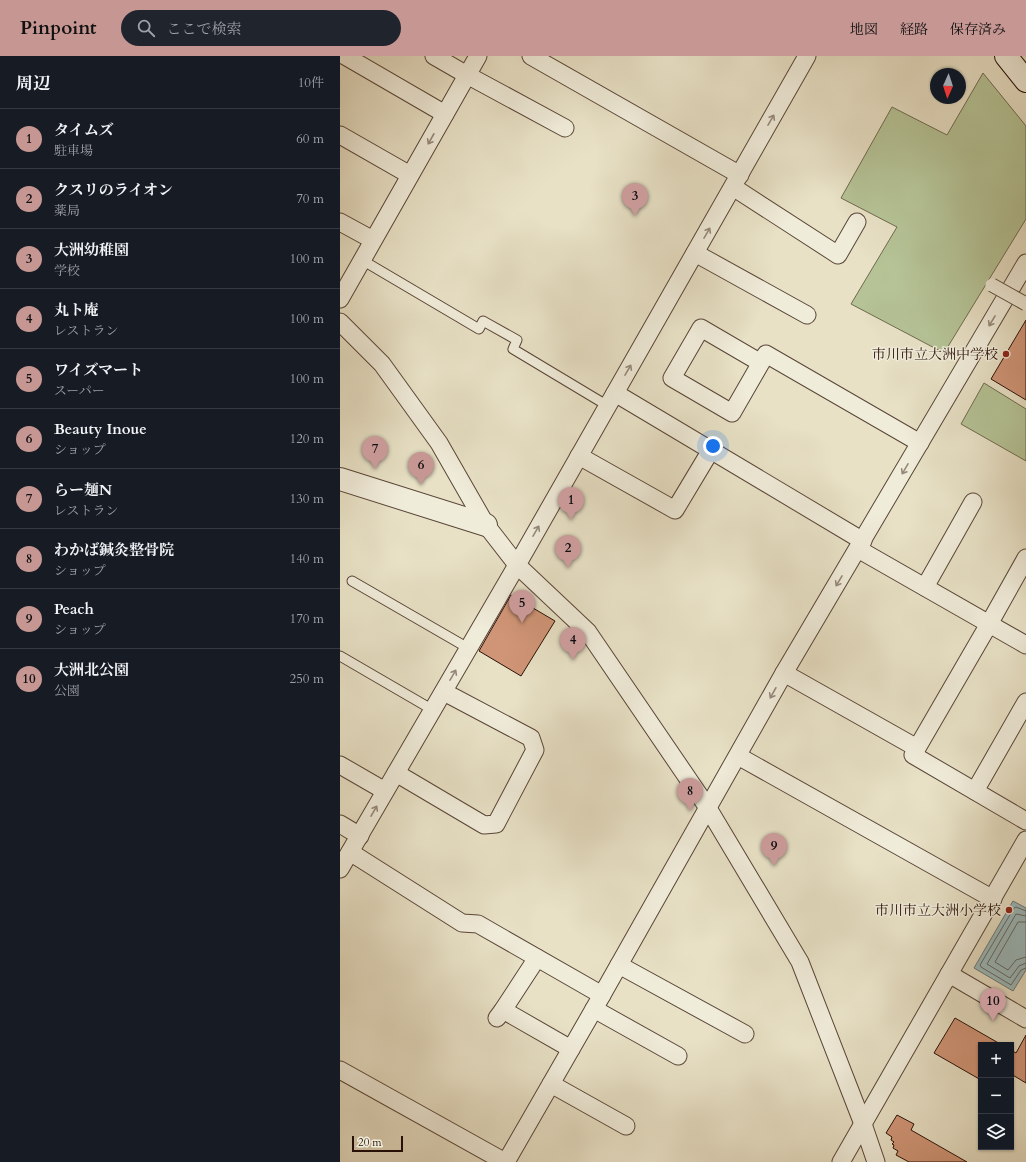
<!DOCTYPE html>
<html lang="ja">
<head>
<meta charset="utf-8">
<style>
	:root { --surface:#171b24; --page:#20242c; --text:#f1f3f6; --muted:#9ea1a6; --line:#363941; --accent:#c59692 }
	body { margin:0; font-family:Cardo,"Noto Serif JP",serif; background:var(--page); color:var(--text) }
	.controls { position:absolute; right:12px; bottom:12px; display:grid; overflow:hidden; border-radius:0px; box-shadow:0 1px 3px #0004 }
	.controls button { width:36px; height:36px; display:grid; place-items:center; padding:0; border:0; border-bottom:1px solid var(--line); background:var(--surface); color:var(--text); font:20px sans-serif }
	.compass { position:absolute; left:590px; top:12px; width:36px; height:36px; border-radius:50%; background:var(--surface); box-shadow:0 1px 3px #0004; rotate:183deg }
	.scale { position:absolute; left:12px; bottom:10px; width:51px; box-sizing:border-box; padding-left:4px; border:2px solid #291107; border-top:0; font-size:11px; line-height:14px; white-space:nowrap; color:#291107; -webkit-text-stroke:3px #f0ecda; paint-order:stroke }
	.you { position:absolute; left:373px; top:390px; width:14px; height:14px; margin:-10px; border:3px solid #fff; border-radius:50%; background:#1a73e8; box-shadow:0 0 0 6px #1a73e833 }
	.badge { display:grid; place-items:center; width:26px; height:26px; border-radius:50%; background:var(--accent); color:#111; font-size:13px; font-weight:700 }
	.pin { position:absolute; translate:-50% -33px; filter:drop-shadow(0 1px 2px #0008) }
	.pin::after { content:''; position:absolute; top:21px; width:14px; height:12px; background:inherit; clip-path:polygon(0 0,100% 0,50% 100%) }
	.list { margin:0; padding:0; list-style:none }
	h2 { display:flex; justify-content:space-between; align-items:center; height:52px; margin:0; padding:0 16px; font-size:17px }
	h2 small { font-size:13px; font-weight:400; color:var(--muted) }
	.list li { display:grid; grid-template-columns:26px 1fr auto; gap:12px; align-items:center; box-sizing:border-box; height:60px; padding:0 16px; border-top:1px solid var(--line) }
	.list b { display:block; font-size:15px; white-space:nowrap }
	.list p { margin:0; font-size:13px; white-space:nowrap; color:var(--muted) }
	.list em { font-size:13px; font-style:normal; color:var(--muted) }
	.icon { flex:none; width:22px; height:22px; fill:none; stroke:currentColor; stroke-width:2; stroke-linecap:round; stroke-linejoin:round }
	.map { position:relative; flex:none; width:686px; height:1106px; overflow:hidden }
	header { display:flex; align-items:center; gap:24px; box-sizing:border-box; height:56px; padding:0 20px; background:var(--accent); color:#111 }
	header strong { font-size:19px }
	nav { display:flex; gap:22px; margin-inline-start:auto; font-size:14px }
	.search { width:280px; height:36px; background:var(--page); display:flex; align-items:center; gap:10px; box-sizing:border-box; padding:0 14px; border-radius:22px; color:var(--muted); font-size:15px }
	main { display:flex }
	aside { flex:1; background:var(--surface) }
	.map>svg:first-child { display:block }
	.green { fill:#b5c396; stroke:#6f6a4e }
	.water { fill:#9bbbbf; stroke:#6d7775 }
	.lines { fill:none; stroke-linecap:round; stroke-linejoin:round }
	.shore { stroke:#626663; stroke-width:1 }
	.building { fill:#d09577; stroke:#291107 }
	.service-casing { stroke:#594537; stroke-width:11 }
	.minor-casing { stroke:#594537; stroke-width:19 }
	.tertiary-casing { stroke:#594537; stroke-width:24 }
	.secondary-casing { stroke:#291107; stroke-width:24 }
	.service { stroke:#f0ecda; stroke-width:9 }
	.minor { stroke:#f0ecda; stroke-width:17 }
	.tertiary { stroke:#f0ecda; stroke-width:22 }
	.secondary { stroke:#f0ecda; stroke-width:22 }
	.pedestrian-bridge-casing { stroke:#594537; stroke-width:15; stroke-linecap:butt }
	.pedestrian-bridge { stroke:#f0ecda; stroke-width:13 }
	.oneway { stroke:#96897b }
	.poi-dot { fill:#8f2418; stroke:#f0ecda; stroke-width:1.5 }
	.labels { text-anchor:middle; stroke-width:3; stroke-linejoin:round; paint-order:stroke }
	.poi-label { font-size:14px; fill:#291107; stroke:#f0ecda; text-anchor:end }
</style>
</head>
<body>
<header>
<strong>Pinpoint</strong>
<div class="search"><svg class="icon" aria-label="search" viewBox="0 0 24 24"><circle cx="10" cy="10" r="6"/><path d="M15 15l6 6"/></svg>ここで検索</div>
<nav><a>地図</a><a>経路</a><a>保存済み</a></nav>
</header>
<main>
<aside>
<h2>周辺<small>10件</small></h2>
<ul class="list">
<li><span class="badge">1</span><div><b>タイムズ</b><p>駐車場</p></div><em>60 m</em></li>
<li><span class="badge">2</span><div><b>クスリのライオン</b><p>薬局</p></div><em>70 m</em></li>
<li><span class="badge">3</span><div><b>大洲幼稚園</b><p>学校</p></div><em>100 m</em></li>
<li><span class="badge">4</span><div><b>丸ト庵</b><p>レストラン</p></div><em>100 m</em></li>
<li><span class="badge">5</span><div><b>ワイズマート</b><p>スーパー</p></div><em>100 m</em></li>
<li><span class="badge">6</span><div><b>Beauty Inoue</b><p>ショップ</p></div><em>120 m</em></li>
<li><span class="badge">7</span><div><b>らー麺N</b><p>レストラン</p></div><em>130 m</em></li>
<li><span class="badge">8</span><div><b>わかば鍼灸整骨院</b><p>ショップ</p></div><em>140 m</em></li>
<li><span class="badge">9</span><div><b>Peach</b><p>ショップ</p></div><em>170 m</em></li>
<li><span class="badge">10</span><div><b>大洲北公園</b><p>公園</p></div><em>250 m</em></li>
</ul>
</aside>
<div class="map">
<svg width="686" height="1106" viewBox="0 0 686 1106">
	<rect width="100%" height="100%" fill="#e8e1c6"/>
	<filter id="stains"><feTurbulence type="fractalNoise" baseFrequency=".005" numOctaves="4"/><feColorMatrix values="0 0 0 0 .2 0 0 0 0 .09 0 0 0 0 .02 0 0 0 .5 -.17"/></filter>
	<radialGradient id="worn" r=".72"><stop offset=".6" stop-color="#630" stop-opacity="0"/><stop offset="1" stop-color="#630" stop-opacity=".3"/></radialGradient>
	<!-- green -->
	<g class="green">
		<path d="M643,17L686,70V163L604,297L511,248L557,171L501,142L552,51L607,79Z"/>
		<path d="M644,327L686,353V405L621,368Z"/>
	</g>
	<!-- water -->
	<path class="water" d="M673,845L686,852V914L673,935L634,912Z"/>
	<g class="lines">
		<!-- shore -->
		<g class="shore">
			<path d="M686,855L676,851L674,852L640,909L641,911L671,929L681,914L686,912"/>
			<path d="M686,860L676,858L647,908L670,922L679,910L686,907"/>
			<path d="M686,866H678L655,906L668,914L676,904L686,901"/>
		</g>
	</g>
	<!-- building -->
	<g class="building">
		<path d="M686,264V344L651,323Z"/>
		<path d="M171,539L215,565L181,620L139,595Z"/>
		<path d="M615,962L662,989H641V1024L594,997Z"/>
		<path d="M686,979V1027L671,1018V994L676,997Z"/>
		<path d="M557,1059L574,1068L571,1074L627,1106H569L556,1099L558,1095L553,1092L554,1089L552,1088L554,1086L551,1084L552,1081L546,1077Z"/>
	</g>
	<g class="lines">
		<defs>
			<g id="service">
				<path d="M22,204L139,273L143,265L177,284L173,293L268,350"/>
				<path d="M12,525L128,592"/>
				<path d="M0,600L93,654"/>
			</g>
			<g id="minor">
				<path d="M5,0L105,58"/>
				<path d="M94,0L127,19L225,72"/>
				<path d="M191,0L400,119"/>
				<path d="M0,79L70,119"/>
				<path d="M393,131L498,199L517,166"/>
				<path d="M0,166L33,184"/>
				<path d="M355,197L467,259"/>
				<path d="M0,243L138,0"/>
				<path d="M0,266L42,308L99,387L146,469L177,509L248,576L368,752L460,906L523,1068L536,1106"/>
				<path d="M421,307L361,272L332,322L392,357L426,298L580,387"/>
				<path d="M275,337L523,485"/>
				<path d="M239,400L335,454L371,394"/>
				<path d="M518,493L686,589"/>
				<path d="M686,502L649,568L573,699L686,765"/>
				<path d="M585,531L633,446"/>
				<path d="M444,617L577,692"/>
				<path d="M398,700L653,843"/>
				<path d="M0,709L45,735"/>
				<path d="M56,717L144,769L156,768L195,694L191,682L104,636"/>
				<path d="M635,735L686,646"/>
				<path d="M0,768L20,780"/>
				<path d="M10,796L122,867L138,868L262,939"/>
				<path d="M0,813L177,509L467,0"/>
				<path d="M279,909L405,978"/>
				<path d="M609,918L686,963"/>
				<path d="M254,953L338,1000"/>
				<path d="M163,954L231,993"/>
				<path d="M157,962L163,954L197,902"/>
				<path d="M0,1014L165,1106"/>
				<path d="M211,1028L286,1070"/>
				<path d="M166,1106L254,953L444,617L686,207"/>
				<path d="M501,1106L686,784"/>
			</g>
			<path id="tertiary" d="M0,423L146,469"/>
			<path id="secondary" d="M666,0L686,25"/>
		</defs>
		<!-- service casing -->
		<use href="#service" class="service-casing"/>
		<!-- minor casing -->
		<use href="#minor" class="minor-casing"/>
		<!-- tertiary casing -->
		<use href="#tertiary" class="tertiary-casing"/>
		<!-- secondary casing -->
		<use href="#secondary" class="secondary-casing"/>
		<!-- service -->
		<use href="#service" class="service"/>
		<!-- minor -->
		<use href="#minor" class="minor"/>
		<!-- tertiary -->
		<use href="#tertiary" class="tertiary"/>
		<!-- secondary -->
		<use href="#secondary" class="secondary"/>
		<defs>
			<path id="pedestrian-bridge" d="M652,229L686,248"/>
		</defs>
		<!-- pedestrian-bridge casing -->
		<use href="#pedestrian-bridge" class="pedestrian-bridge-casing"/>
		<!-- pedestrian-bridge -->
		<use href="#pedestrian-bridge" class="pedestrian-bridge"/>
	</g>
	<!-- one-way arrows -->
	<defs><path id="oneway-shaft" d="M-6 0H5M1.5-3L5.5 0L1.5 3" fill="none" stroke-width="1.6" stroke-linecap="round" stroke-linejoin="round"/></defs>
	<g class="oneway">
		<use href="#oneway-shaft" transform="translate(431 64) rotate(-60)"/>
		<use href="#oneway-shaft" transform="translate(91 83) rotate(119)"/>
		<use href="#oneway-shaft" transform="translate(367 177) rotate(-60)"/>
		<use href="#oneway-shaft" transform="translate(652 265) rotate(121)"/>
		<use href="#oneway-shaft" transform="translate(288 314) rotate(-60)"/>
		<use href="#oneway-shaft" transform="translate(565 413) rotate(120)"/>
		<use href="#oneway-shaft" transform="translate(196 475) rotate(-60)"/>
		<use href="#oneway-shaft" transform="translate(499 525) rotate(121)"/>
		<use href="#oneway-shaft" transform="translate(113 619) rotate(-60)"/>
		<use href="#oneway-shaft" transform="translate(433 637) rotate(119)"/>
		<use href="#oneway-shaft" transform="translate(34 755) rotate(-60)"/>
	</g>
	<!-- markers -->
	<g class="poi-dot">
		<circle cx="666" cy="298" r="4"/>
		<circle cx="669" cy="854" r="4"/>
	</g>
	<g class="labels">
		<!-- poi labels -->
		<g class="poi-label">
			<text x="658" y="303">市川市立大洲中学校</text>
			<text x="661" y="859">市川市立大洲小学校</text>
		</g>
	</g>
	<rect width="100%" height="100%" filter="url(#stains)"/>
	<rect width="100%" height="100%" fill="url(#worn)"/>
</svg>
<div class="controls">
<button>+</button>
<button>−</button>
<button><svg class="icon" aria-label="layers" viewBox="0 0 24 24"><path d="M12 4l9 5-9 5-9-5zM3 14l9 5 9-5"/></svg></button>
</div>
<svg class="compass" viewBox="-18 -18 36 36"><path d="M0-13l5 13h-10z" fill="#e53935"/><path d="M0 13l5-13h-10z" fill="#9ea1a6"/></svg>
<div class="scale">20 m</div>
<div class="you"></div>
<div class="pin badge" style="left:231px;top:464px">1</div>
<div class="pin badge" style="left:228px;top:512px">2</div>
<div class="pin badge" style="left:295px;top:160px">3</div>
<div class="pin badge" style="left:233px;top:604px">4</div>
<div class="pin badge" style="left:182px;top:567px">5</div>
<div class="pin badge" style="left:81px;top:429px">6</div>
<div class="pin badge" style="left:35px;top:413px">7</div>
<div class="pin badge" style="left:350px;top:755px">8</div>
<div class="pin badge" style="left:434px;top:810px">9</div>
<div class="pin badge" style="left:653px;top:965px">10</div>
</div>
</main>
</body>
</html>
